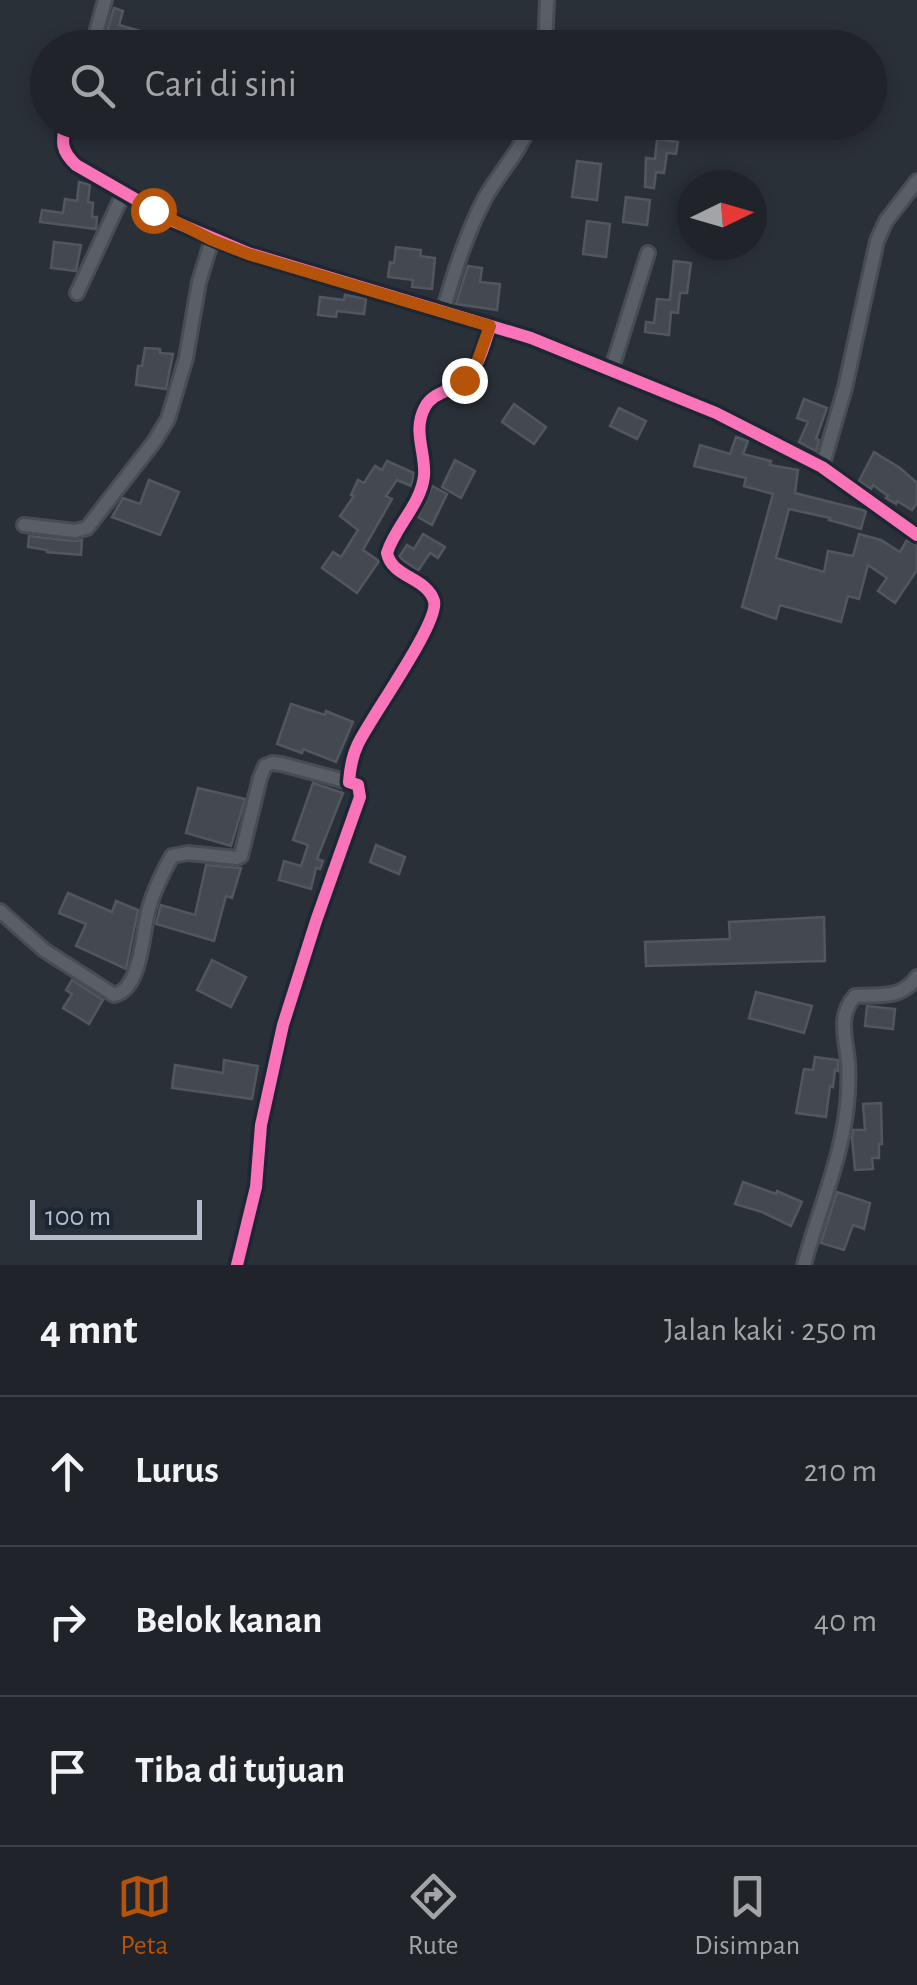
<!DOCTYPE html>
<html lang="id">
<head>
<meta charset="utf-8">
<style>
	:root { --surface:#20242a; --page:#2d3036; --text:#f1f3f6; --muted:#a2a4a8; --line:#3d4147; --accent:#b45309 }
	body { margin:0; font-family:"Alegreya Sans",sans-serif; background:var(--page); color:var(--text) }
	.compass { position:absolute; left:677px; top:170px; width:90px; height:90px; border-radius:50%; background:var(--surface); box-shadow:0 5px 15px #0003; rotate:85deg }
	.scale { position:absolute; left:30px; bottom:25px; width:172px; box-sizing:border-box; padding-left:10px; border:5px solid #b4bcc9; border-top:0; font-size:28px; line-height:35px; white-space:nowrap; color:#b4bcc9; -webkit-text-stroke:8px #1d2633; paint-order:stroke }
	.stop { position:absolute; width:30px; height:30px; margin:-22px; border:8px solid #b45309; border-radius:50%; background:#fff }
	.stop.end { background:#b45309; border-color:#fff; box-shadow:0 2px 10px #0008 }
	.list { margin:0; padding:0; list-style:none }
	h2 { display:flex; justify-content:space-between; align-items:center; height:130px; margin:0; padding:0 40px; font-size:42px }
	h2 small { font-size:32px; font-weight:400; color:var(--muted) }
	.list li { display:grid; grid-template-columns:65px 1fr auto; gap:30px; align-items:center; box-sizing:border-box; height:150px; padding:0 40px; border-top:2px solid var(--line) }
	.list b { display:block; font-size:38px; white-space:nowrap }
	.list em { font-size:32px; font-style:normal; color:var(--muted) }
	.icon { flex:none; width:55px; height:55px; fill:none; stroke:currentColor; stroke-width:2; stroke-linecap:round; stroke-linejoin:round }
	.map { position:relative; flex:none; width:917px; height:1265px; overflow:hidden }
	.search { position:absolute; background:var(--surface); box-shadow:0 5px 15px #0003; left:30px; right:30px; top:30px; height:110px; display:flex; align-items:center; gap:25px; box-sizing:border-box; padding:0 35px; border-radius:55px; color:var(--muted); font-size:38px }
	.sheet { height:580px; background:var(--surface) }
	nav { display:flex; justify-content:space-around; align-items:center; box-sizing:border-box; height:140px; border-top:2px solid var(--line); background:var(--surface); font-size:28px; color:var(--muted) }
	nav a { display:grid; justify-items:center; gap:5px }
	nav .on { color:var(--accent) }
	.map>svg:first-child { display:block }
	.building { fill:#444950; stroke:#52575f; stroke-width:2.5 }
	.lines { fill:none; stroke-linecap:round; stroke-linejoin:round }
	.street-casing { stroke:#484c53; stroke-width:18 }
	.street { stroke:#5a5e66; stroke-width:12 }
	.cycleway-casing { stroke:#1d2633; stroke-width:19 }
	.cycleway { stroke:#fb73b8; stroke-width:12 }
	.route { stroke:#b45309; stroke-width:12 }
</style>
</head>
<body>
<div class="map">
<svg width="917" height="1265" viewBox="0 0 917 1265">
	<rect width="100%" height="100%" fill="#2a3038"/>
	<!-- building -->
	<g class="building">
		<path d="M114,8L123,11L119,25L140,31L139,48L123,46V43L105,38Z"/>
		<path d="M657,139L678,142L676,154L667,153L664,173L656,172L654,188L645,187L646,158L655,159Z"/>
		<path d="M577,161L601,164L597,200L572,197Z"/>
		<path d="M79,182L90,185L88,202L93,203L92,217H97L96,229L40,222L42,210L63,213L65,199L77,201Z"/>
		<path d="M626,197L650,200L647,225L623,222Z"/>
		<path d="M587,221L610,224L606,257L583,254Z"/>
		<path d="M54,242L81,245L76,271L51,268Z"/>
		<path d="M396,247L421,250L420,256L435,258L432,289L412,287L413,280L388,277L390,262L394,263Z"/>
		<path d="M674,261L691,263L687,293H680L678,313L671,312L669,335L645,332L646,322L654,323L657,299L670,300Z"/>
		<path d="M468,266L482,268L480,282L500,284L497,310L456,304Z"/>
		<path d="M345,295L366,299L364,314L337,311L336,317L318,315L320,297L344,300Z"/>
		<path d="M145,348L160,349V353L173,354L166,389L136,385L138,366H142Z"/>
		<path d="M804,399L827,408L816,439L819,440L816,451L799,442L808,422L797,418Z"/>
		<path d="M514,404L546,427L534,444L502,422Z"/>
		<path d="M619,408L646,421L637,439L610,426Z"/>
		<path d="M736,437L748,441L743,454L771,461L770,465L798,470L795,493L866,511L861,529L829,520L830,518L789,509L776,558L824,572L828,551L853,556L859,534L881,540L900,552L907,540L917,545V570L895,603L878,591L887,578L868,565L859,599L848,596L841,622L780,605L776,619L742,607L773,494L744,486L746,478L694,466L700,445L730,454Z"/>
		<path d="M874,452L900,468L917,483V503L912,510L897,501L896,504L886,498L888,496L873,485L871,489L859,481Z"/>
		<path d="M455,460L475,471L461,498L442,487Z"/>
		<path d="M387,461L414,473L412,483L411,486L397,480L386,496L392,499L363,550L379,561L357,593L322,568L333,552L341,557L358,530L340,516L354,496L351,495L358,480L364,483L375,466L382,470Z"/>
		<path d="M149,480L179,492L160,535L112,517L123,498L140,504Z"/>
		<path d="M432,486L447,494L432,525L418,517Z"/>
		<path d="M423,534L445,547L438,558L430,553L418,571L399,557L407,545L414,549Z"/>
		<path d="M29,536L74,541L82,540L81,555L47,552V550L28,547Z"/>
		<path d="M291,704L325,715L326,711L353,722L336,762L303,749L302,753L277,744Z"/>
		<path d="M313,783L343,793L317,859L323,861L320,869L316,868L311,889L279,880L284,861L301,866L308,845L293,840Z"/>
		<path d="M198,788L245,799L231,846L186,833Z"/>
		<path d="M376,845L405,857L399,874L370,862Z"/>
		<path d="M206,865L241,868L232,898L226,896L214,941L156,924L161,905L195,915Z"/>
		<path d="M68,893L112,912L116,901L138,910L126,969L76,946L86,924L59,913Z"/>
		<path d="M824,917L825,961L646,966L645,942L730,939L729,922Z"/>
		<path d="M212,960L246,977L231,1007L197,990Z"/>
		<path d="M72,980L103,1000L89,1024L63,1008L72,994L66,990Z"/>
		<path d="M756,992L812,1006L804,1033L749,1018Z"/>
		<path d="M867,1006L895,1009L893,1029L865,1026Z"/>
		<path d="M815,1057L838,1060V1071L835,1070L833,1087L830,1086L826,1117L796,1113L804,1069L813,1070Z"/>
		<path d="M224,1060L258,1066L252,1099L172,1088L175,1065L223,1073Z"/>
		<path d="M881,1103L882,1144H879V1158H872L873,1169L855,1170L852,1138L853,1130H865L863,1104Z"/>
		<path d="M743,1182L776,1194L777,1191L802,1202L791,1226L762,1212L735,1204Z"/>
		<path d="M837,1192L870,1203L864,1229L853,1225L844,1250L821,1243Z"/>
	</g>
	<g class="lines">
		<defs>
			<g id="street">
				<path d="M92,48L105,0"/>
				<path d="M545,48L547,0"/>
				<path d="M66,122C61,142 61,151 76,165L175,222L248,253L531,338L716,413L822,467L917,535"/>
				<path d="M77,293L123,194"/>
				<path d="M443,312C454,273 466,234 485,198C499,172 521,152 530,122"/>
				<path d="M611,371L648,253"/>
				<path d="M822,467L845,388L877,241L886,221L917,181"/>
				<path d="M24,525L75,531L87,528L154,442L168,419L186,358L199,282L212,240"/>
				<path d="M0,911L44,950L114,995C142,989 142,932 149,908C154,890 163,872 172,856L188,853L237,858L241,856L260,778L265,766L272,763L281,764L349,782"/>
				<path d="M237,1265L256,1187L261,1125L283,1025L316,921L360,797L358,785L349,782C350,768 352,756 358,744C370,718 440,622 434,601C427,577 392,578 387,553C395,527 421,504 424,476C426,452 412,431 425,407C432,394 444,393 456,386C478,373 483,349 490,327"/>
				<path d="M804,1265C819,1208 845,1152 848,1093C848,1083 849,1072 848,1062C846,1038 837,1016 855,996C881,994 900,1000 917,977"/>
			</g>
		</defs>
		<!-- street casing -->
		<use href="#street" class="street-casing"/>
		<!-- street -->
		<use href="#street" class="street"/>
		<defs>
			<g id="cycleway">
				<path d="M66,122C61,142 61,151 76,165L175,222L248,253L531,338L716,413L822,467L917,535"/>
				<path d="M237,1265L256,1187L261,1125L283,1025L316,921L360,797L358,785L349,782C350,768 352,756 358,744C370,718 440,622 434,601C427,577 392,578 387,553C395,527 421,504 424,476C426,452 412,431 425,407C432,394 444,393 456,386C478,373 483,349 490,327"/>
			</g>
		</defs>
		<!-- cycleway casing -->
		<use href="#cycleway" class="cycleway-casing"/>
		<!-- cycleway -->
		<use href="#cycleway" class="cycleway"/>
	</g>
	<g class="lines">
		<!-- route -->
		<path class="route" d="M153,210L212,240L248,254L490,326L476,365L464,380"/>
	</g>
</svg>
<svg class="compass" viewBox="-18 -18 36 36"><path d="M0-13l5 13h-10z" fill="#e53935"/><path d="M0 13l5-13h-10z" fill="#a2a4a8"/></svg>
<div class="scale">100 m</div>
<div class="stop" style="left:153px;top:210px"></div>
<div class="stop end" style="left:464px;top:380px"></div>
<div class="search"><svg class="icon" aria-label="search" viewBox="0 0 24 24"><circle cx="10" cy="10" r="6"/><path d="M15 15l6 6"/></svg>Cari di sini</div>
</div>
<section class="sheet">
<h2>4 mnt<small>Jalan kaki · 250 m</small></h2>
<ul class="list">
<li><svg class="icon" aria-label="ahead" viewBox="0 0 24 24"><path d="M12 20V5M6 11l6-6 6 6"/></svg><div><b>Lurus</b></div><em>210 m</em></li>
<li><svg class="icon" aria-label="right" viewBox="0 0 24 24"><path d="M7 20v-9h11M14 6l5 5-5 5"/></svg><div><b>Belok kanan</b></div><em>40 m</em></li>
<li><svg class="icon" aria-label="arrive" viewBox="0 0 24 24"><path d="M6 21V4h12l-3 4 3 4H6"/></svg><div><b>Tiba di tujuan</b></div></li>
</ul>
</section>
<nav>
<a class="on"><svg class="icon" aria-label="map" viewBox="0 0 24 24"><path d="M3 6l6-2 6 2 6-2v14l-6 2-6-2-6 2zM9 4v14M15 6v14"/></svg>Peta</a>
<a><svg class="icon" aria-label="directions" viewBox="0 0 24 24"><path d="M12 3l9 9-9 9-9-9zM9 14v-3h6M13 9l2 2-2 2"/></svg>Rute</a>
<a><svg class="icon" aria-label="saved" viewBox="0 0 24 24"><path d="M7 4h10v16l-5-4-5 4z"/></svg>Disimpan</a>
</nav>
</body>
</html>
